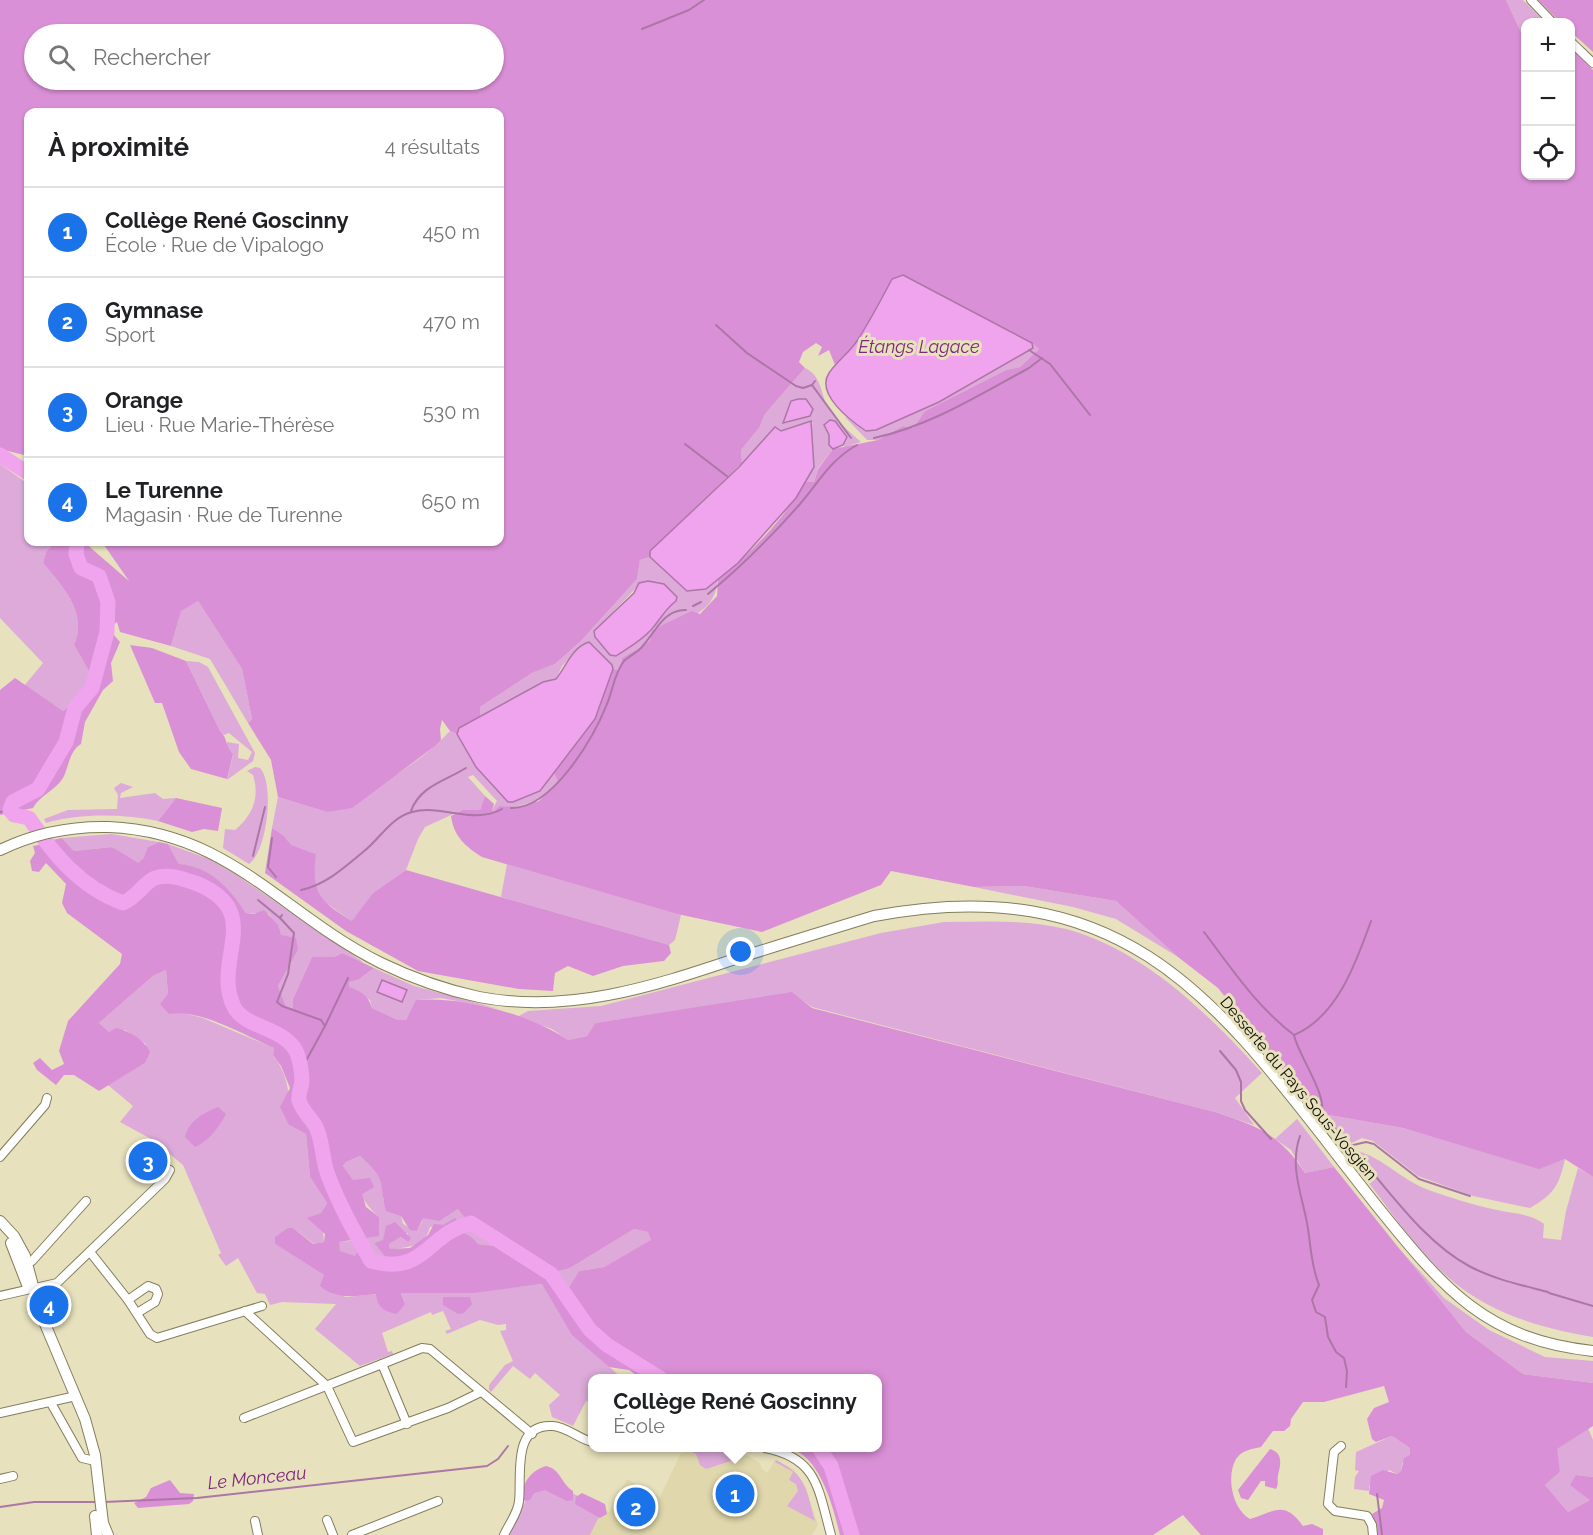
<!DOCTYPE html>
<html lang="fr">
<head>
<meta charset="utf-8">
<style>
	:root { --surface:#fff; --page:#f6f6f6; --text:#202124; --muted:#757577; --line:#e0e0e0; --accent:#1a73e8 }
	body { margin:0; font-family:Raleway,sans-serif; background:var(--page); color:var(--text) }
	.controls { position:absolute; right:18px; top:18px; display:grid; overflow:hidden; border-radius:12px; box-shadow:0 2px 4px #0004 }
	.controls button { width:54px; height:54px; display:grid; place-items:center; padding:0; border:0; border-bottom:2px solid var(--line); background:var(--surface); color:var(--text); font:30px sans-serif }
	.you { position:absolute; left:741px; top:952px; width:21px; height:21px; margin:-15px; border:4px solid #fff; border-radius:50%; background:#1a73e8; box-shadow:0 0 0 9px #1a73e833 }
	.badge { display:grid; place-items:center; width:39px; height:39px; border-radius:50%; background:var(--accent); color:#fff; font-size:20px; font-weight:700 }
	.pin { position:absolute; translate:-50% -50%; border:3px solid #fff; box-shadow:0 2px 6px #0006 }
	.popup { position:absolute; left:588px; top:1374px; width:294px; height:78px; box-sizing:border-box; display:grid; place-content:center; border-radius:12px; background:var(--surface); filter:drop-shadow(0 2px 4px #0005); font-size:20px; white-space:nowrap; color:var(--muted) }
	.popup b { font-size:22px; color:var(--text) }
	.popup::after { content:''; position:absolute; left:50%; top:100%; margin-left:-12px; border:12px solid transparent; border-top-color:var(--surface) }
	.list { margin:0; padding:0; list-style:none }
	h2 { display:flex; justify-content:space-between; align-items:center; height:78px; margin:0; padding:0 24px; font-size:26px }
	h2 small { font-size:20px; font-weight:400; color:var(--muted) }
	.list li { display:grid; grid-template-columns:39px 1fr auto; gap:18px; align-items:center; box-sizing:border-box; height:90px; padding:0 24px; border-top:2px solid var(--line) }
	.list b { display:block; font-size:22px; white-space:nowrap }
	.list p { margin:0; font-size:20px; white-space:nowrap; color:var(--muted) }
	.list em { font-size:20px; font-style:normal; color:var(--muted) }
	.icon { flex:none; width:33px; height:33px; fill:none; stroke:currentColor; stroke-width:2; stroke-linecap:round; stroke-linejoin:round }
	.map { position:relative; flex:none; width:1593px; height:1535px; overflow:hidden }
	.search { position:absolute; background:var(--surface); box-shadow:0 2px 4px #0004; left:24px; top:24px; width:480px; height:66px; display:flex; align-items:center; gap:15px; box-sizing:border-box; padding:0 21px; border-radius:33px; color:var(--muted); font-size:22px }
	.panel { position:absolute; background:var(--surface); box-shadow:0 2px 4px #0004; left:24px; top:108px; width:480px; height:438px; border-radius:12px }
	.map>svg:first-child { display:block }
	.built { fill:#e0d8ac }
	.green { fill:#ddaada; fill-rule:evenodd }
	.forest { fill:#da90d7; fill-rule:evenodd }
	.water { fill:#f0a4ed; stroke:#ac76a6; stroke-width:1.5 }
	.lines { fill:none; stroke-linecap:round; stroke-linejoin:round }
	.stream { stroke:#ac76a6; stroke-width:2 }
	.river { stroke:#f0a4ed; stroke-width:15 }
	.minor-casing { stroke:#837d5c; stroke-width:10 }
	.major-casing { stroke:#837d5c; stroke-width:12 }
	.minor { stroke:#fff; stroke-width:8 }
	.major { stroke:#fff; stroke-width:10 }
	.labels { text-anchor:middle; stroke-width:6; stroke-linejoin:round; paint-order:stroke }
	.street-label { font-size:16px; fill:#0e0c02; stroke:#e7e1bd }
	.water-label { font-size:18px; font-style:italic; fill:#7e277d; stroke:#e7e1bd }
</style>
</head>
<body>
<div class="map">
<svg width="1593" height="1535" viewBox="0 0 1593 1535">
	<rect width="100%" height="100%" fill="#e7e1bd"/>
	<!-- built -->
	<path class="built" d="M689,1451L696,1454H745L760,1463L762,1469L767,1473L775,1460L794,1469L806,1489L818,1525L812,1535H590L603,1509L609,1512L627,1479L660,1497L681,1453Z"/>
	<!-- green -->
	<g class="green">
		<path d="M1506,0H1523L1545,22H1526L1525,41Z"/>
		<path d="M1032,343L1039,349L1020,367L1006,370L925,411L918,425L914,428L903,426L878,440H867L844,416L866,431L939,402L1033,348Z"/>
		<path d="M805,368C822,376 820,393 828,407C836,421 850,432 861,442L845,447L843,445L846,437L824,426L829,435V445L833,449L818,468L814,482H805C821,455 805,441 813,423L781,431L742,463L741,450L759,428L765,414ZM791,401L811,406L813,409L810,416L783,423Z"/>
		<path d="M0,464L28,484V542H55L46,552L43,563C63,587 88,613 74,645L90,673L83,695L63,711L24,686L43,663L0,618Z"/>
		<path d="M650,557L687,591L706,589L718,579C714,618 683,618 652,629L650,641L622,658L619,670L613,669L612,664L583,644L562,666L556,679L543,682L480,717V707L532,673L555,664L581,641L637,579L640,560ZM648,581L664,584L676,601L667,607L652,630L616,656L610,655L594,632L635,589Z"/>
		<path d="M198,601L242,669L252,719L248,723L210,659L171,646L181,610Z"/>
		<path d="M186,661L199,662L208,667L255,753L253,761L227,780L233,755L227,749V742L239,744L238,758L248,760L252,752L229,733L224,735L220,731Z"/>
		<path d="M450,731L457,734L476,767L540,791L554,773L558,782C544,798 538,801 518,806C509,809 504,806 494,811L492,810L497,801L473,775L468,777L485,796L480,810H462L425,827L418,839L406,870L373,893L353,922L319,898L316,889L310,883L316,854L290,845L283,835L272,828L278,797L327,812C371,791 416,767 450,731Z"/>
		<path d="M255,767L260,768C275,784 267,852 249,864L223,848L225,829L235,830C253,815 260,797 253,775L247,771Z"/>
		<path d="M121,783L133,787L121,793L120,798L155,793L163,799L176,798L158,821C123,814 81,813 46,823L44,819L68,810L117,809L118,795L114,788Z"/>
		<path d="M111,834L159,842L148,847L147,872L112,847L74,851L62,838Z"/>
		<path d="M168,844L209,859L235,874L363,962L356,961L342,953L334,957H312L293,999L294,1010L286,1008L278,986L298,950L281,935L269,914L246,913C231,891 207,866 179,864Z"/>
		<path d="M507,864L681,915L675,940L669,945L501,897Z"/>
		<path d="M1024,886L1116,901L1178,957L1116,919L1073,907L974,887Z"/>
		<path d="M944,922C984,922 1027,919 1066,929C1143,949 1211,1016 1262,1073L1235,1098L1254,1125L1215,1112L812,1007L792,993L595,1023L587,1036L568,1040L552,1029L517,1017L528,1011L601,1006L881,933Z"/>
		<path d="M374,968L414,986L499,1009L441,998L417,1000L406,1020H398L372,1008L370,1000L348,987L349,982L358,980Z"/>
		<path d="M166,970L168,994L180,1012L203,1018L274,1048L273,1055C290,1078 290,1098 289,1125L306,1134L310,1177L327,1203L321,1213L324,1242L314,1244L293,1228L275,1244L324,1275L345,1297L377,1294L405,1304L401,1292L470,1293L543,1284L573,1335L622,1378H592V1402L586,1401L573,1426L552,1417L549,1405L560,1395L535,1373L530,1379L513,1366L491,1392L489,1390V1385L505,1365L513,1361L500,1331L506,1330V1324L498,1325L480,1320L447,1334L445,1331L451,1329L443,1311L432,1315L431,1312L382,1333L388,1352L392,1351L393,1354L360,1366L315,1329L336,1304L282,1302L270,1305L265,1294L257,1293L238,1258L226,1266L218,1255L221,1253L183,1165L153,1140L120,1122L133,1106L108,1085L145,1063L146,1044L125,1030L109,1032L99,1023L153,976Z"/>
		<path d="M1317,1113L1403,1128L1539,1168L1565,1159C1559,1186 1554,1194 1530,1208L1473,1196L1418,1176L1373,1141L1362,1138L1342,1148Z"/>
		<path d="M1297,1119L1334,1167L1305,1173L1291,1150L1275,1139Z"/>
		<path d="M1358,1151C1384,1159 1401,1179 1426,1189C1448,1197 1473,1205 1497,1210C1514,1214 1530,1213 1544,1224L1543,1238L1561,1240L1566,1211L1578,1168L1593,1177V1337C1541,1328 1491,1314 1450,1279C1413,1248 1380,1195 1349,1158Z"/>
		<path d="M360,1156C377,1171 384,1177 383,1200L401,1216L403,1224L417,1231L422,1222V1206L439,1220L458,1209C467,1224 488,1230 494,1246L478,1244L461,1232L454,1233L405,1270L390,1271L339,1251V1242L362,1240L379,1217C363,1204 356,1184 343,1166L346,1162ZM460,1224L390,1263L374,1243L408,1233V1242L401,1237L389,1244L390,1250C407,1246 424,1249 430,1227Z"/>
		<path d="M634,1229L648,1232L652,1240L604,1267L579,1271L569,1287L559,1292L551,1285L546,1274L570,1268Z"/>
		<path d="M1395,1244L1444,1298L1489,1330L1545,1357L1593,1361V1383L1523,1374L1466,1332Z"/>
		<path d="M1588,1428L1593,1440V1477L1576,1475L1590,1500L1568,1512L1545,1485L1560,1472L1556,1449Z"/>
		<path d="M1392,1436L1410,1448V1456L1402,1463L1401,1471L1397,1474L1389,1470L1369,1486V1491L1354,1489L1355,1477L1359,1471L1355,1470L1356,1452Z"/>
		<path d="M699,1448L745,1452V1454L739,1456L740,1458L706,1469L700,1465L696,1454L689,1451Z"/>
		<path d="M776,1460C808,1476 806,1490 815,1521L787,1506L798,1491L796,1484L789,1480L793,1472L775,1462Z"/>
		<path d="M539,1476L603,1509L590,1535H507Z"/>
	</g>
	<!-- forest -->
	<g class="forest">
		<path d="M0,0H1506L1525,41L1526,176H1570L1571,48L1593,70V1177L1565,1159L1539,1169L1403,1128L1317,1113L1218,988L1178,957L1116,901L1024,886L974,887L891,871L881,885L762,932L677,914L482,857C465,846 454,837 451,816L462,810H480L485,796L494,804L492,810L494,811L500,806L516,807L539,801L558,782L554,773L595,719L613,669L619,670L622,658L650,641L652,630L692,611L700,614L717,596L718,579C751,553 784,519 805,482H814L818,469L833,449L878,440L903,426L914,428L925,411L1006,370L1020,367L1039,349L1032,343L870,320L855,344L835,365L829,350L818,356L822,347L816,343L803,352L799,362L805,368L765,414L759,428L741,450L742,463L650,551V557L640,560L637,579L581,641L555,664L532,673L480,707V717L459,728L457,734L450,731L442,720L440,729L441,740L435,746L352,808L327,812L278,797L271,760L248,723L252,719L242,669L198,601L181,611L171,646L120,632L117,622L112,626L114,635L120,642L111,663L113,681L103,690L85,722L81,744C69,751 69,767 63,778C55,791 40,795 33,808L0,815V690L15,678L63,711L83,695L90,673L74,645C88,613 63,587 43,563L46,552L55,542H84L129,581L102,542H500V112H28V456L0,449ZM34,34H494V80H34Z"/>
		<path d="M1538,0H1593V52L1571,32L1570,22H1560Z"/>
		<path d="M130,645L152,648L186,661L220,731C228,738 225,747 233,754L227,779L191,769L179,752L162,703H155Z"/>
		<path d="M176,798L222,808L218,831L204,829L192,832L158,821Z"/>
		<path d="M272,828L283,835L291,845L316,854C311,893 319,901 352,921L373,893L406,870L669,945L671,953L664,961L623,966L593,976L568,966L555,973L553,991L519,989L418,971L346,931L265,873Z"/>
		<path d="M62,838L74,851L112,847L138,863L144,858L148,847L159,842L168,844L179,864C210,866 230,889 246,913L254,914L264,910L278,925L281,935L296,938L298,950L278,986L286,1007L293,1009V999L312,957H334L342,953L374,968L358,980L349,982V987C361,991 368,995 372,1008L398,1020H406L416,1000C462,996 529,1014 568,1040L587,1036L595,1023L792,992L812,1008L1215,1112C1257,1126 1280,1134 1305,1173L1334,1167L1466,1332L1523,1374L1593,1383V1426L1557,1449L1560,1472L1545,1485L1568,1512L1590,1500L1570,1485L1576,1475L1593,1477V1535H1376L1372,1514L1382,1508L1384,1500L1369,1494L1371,1476L1383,1470L1397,1474L1401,1471L1404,1458L1410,1455V1448L1392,1436L1376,1442L1372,1439L1367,1419L1374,1408L1389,1402L1384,1386L1324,1402H1303L1291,1419L1290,1426L1284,1431H1273L1261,1447C1252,1449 1242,1450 1236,1459C1226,1476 1232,1509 1250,1519C1276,1511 1284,1500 1303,1526L1312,1524L1323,1529V1535H1201L1183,1515L1153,1535H840C833,1507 821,1458 790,1448H878V1378H640L629,1370L609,1367L572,1335L542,1284L474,1293H401L405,1304L397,1314C384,1312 377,1307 376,1294C357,1296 336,1300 320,1286L324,1275L275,1244V1237L288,1228H293L313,1244L324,1242L325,1234L307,1218L321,1213L327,1203L310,1177L306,1134L289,1125L280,1107L290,1088L281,1066L273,1055L274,1048C246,1036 199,1008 169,1014L160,1004L168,994L166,970L153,976L99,1023L109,1032L116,1028C129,1031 144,1039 150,1052L145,1063L99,1091L74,1075H64L56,1085L37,1070L33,1063L40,1058L52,1070L64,1064L59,1051L68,1021L120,964L122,954L67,913L62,903L66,884L46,863L39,872L32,871L30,861L35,853L33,846L43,844L47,853L54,849L52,840ZM360,1156C388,1181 378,1180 386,1211L401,1216L410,1230L417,1231L423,1218L439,1221L458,1209C467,1224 488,1230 494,1246L478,1244C471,1236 464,1231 454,1233L405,1270L381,1268C379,1260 374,1250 368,1244L361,1246L355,1256L340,1251L339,1242L379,1236V1217L366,1207L362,1194L374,1187L370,1178L353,1180L343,1166L346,1162ZM634,1229L648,1232L651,1240L604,1267L579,1271L569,1287L559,1292L551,1285L547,1274L570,1268Z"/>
		<path d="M218,1107L226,1114C218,1128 210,1140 195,1147L185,1137C188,1121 205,1112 218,1107Z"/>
		<path d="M455,1218L461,1224L451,1228L403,1266L390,1263L374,1243L383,1240L386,1226L395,1222L411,1238L408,1242L401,1237L389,1244L390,1249L410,1248L428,1235L434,1224L443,1225Z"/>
		<path d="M443,1297H470L472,1304L464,1313L458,1314L443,1305Z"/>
		<path d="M1270,1449C1283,1453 1281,1463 1278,1475C1277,1481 1279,1483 1276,1489L1265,1486V1481H1261L1248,1500L1241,1498L1238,1490Z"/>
		<path d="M546,1466C561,1469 561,1484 573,1491V1500L567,1501L545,1490L534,1493L530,1500L523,1501L521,1498C523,1483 530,1471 546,1466Z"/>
		<path d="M170,1480L180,1493L194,1494L193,1501L189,1504L138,1508L134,1503L146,1497L151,1488Z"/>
		<path d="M582,1493L605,1504L607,1514L600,1518L575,1504L576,1497Z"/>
	</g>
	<!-- water -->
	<g class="water">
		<path d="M903,275L1032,343L1033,348L939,402L876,430L866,431C851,421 815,394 829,373C837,361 849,353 857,341C870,321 881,300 892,279Z"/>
		<path d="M798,399H806L813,409L810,416L783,423L791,401Z"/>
		<path d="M830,420L835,421L847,437L843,445L833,449L829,445V435L824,425Z"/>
		<path d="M811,421L814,467L796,498L738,563L706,589L687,591L650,557V551L739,467L775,427L781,431Z"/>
		<path d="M648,581L664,584L677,597L676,601C665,609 660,620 651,630C641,641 628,648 616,656L610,655L595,637L594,631L634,593L639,583Z"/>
		<path d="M589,642L612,665L613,669L595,719L540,791L513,802H508L476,767L457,734L459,728L543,682L556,679C566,667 572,647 589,642Z"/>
		<path d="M382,980L407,990L402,1002L377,992Z"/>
	</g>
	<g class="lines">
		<!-- stream -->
		<g class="stream">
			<path d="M642,29L689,10L704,0"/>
			<path d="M716,325L747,353L796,386L803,388L812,385"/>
			<path d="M1029,350L1050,364L1090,415"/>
			<path d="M815,381L812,385L851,438"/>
			<path d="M874,438C930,426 979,395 1029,368L1042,358"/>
			<path d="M685,444L728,477"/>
			<path d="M708,594C742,566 771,537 800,504C819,482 830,460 857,445"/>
			<path d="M693,606L701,602"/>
			<path d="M511,808C552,809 593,739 607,704C613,690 614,674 624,661C628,657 634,654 639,650C654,636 662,609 686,610"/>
			<path d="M411,811C420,786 445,781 466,768"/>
			<path d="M0,812L10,810"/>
			<path d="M272,838L268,867L276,877"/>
			<path d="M253,856L265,807"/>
			<path d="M301,890C325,885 344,868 363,852C380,839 390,818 412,812C441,804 474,825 502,809"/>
			<path d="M258,900L280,918"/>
			<path d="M282,915L280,918L294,933L288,974L277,1002L282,1006L321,1020L325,1026L307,1059L300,1066"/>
			<path d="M1204,932C1232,969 1257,1007 1294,1035C1298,1055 1329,1097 1321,1115"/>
			<path d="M325,1026L348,978"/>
			<path d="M1294,1035C1337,1017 1356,963 1371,921"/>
			<path d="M1220,1051L1236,1070L1241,1082V1101L1245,1110L1271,1139"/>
			<path d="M1322,1113L1349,1146L1366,1142L1374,1144L1419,1179L1470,1196"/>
			<path d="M1300,1136C1290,1164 1300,1190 1306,1218C1311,1240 1310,1264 1319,1285L1312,1300L1316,1312L1325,1317L1328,1337L1336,1352L1344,1358L1347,1371L1346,1387"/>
			<path d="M1357,1155C1391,1192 1423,1241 1469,1266C1493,1279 1521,1285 1548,1292"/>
			<path d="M1549,1293L1593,1306"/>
			<path d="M1377,1494L1382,1535"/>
			<path d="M104,1502L197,1498L487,1466L498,1459L508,1446"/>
			<path d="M0,1507L34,1502H96"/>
		</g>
		<!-- river -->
		<g class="river">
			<path d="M0,455L28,473"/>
			<path d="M77,542L76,554L81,568L99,576L108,602L107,632L92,688L75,708L66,742L38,789L13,802L10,810L14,815L29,818C54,855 80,887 123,903C139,896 144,882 155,878C169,873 184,879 198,884C266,913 211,960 234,1007C245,1028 283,1027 296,1051C300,1059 302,1073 302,1082C301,1088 298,1094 299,1100C302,1112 311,1117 316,1127C323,1141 322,1160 328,1175C339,1205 355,1233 371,1261C425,1276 425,1235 471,1223L551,1274L590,1330L607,1345L660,1378"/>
			<path d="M819,1448L831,1466L852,1535"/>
		</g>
		<defs>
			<g id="minor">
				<path d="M1531,0L1552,22"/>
				<path d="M1570,41L1593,63"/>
				<path d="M0,1157L45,1105L47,1098"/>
				<path d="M90,1252L128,1300L150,1334L157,1338L262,1306"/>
				<path d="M24,1265L32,1261L86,1201"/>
				<path d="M0,1296L57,1283L165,1179L170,1170"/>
				<path d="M128,1300L148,1286L156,1289L158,1294L155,1302L137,1313"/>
				<path d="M245,1311L327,1386L353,1442L448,1408L481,1392"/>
				<path d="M382,1364L422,1348L430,1349L532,1434"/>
				<path d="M51,1403L82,1458L95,1461"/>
				<path d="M0,1413L76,1396"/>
				<path d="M244,1418L382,1364L407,1424"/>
				<path d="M1341,1446L1334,1452L1328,1504L1335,1511L1367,1516L1372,1525L1373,1535"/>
				<path d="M765,1448C818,1458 818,1489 831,1535"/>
				<path d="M0,1479L13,1476"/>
				<path d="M327,1520L333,1535"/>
				<path d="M255,1521L258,1535"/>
				<path d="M352,1535L438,1501"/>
				<path d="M504,1535C509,1524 518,1513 519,1501C522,1477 511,1423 553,1426C567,1427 579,1439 592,1442"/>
			</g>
			<g id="major">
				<path d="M0,850C33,834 72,826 109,827C230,832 282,914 381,963C412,978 446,990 479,997C567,1014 652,987 735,959C782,944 828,930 874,916C1147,865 1232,1025 1381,1211C1444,1289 1487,1340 1593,1351"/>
				<path d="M0,1221L14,1236L25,1256L40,1312L85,1419L95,1455L103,1523L108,1535"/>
				<path d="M11,1243L28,1287"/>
				<path d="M95,1516L97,1535"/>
			</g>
		</defs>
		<!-- minor casing -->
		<use href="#minor" class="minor-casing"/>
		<!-- major casing -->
		<use href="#major" class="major-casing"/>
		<!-- minor -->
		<use href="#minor" class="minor"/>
		<!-- major -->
		<use href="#major" class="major"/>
	</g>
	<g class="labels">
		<!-- street labels -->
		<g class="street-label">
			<text transform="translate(1299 1088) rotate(50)" y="6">Desserte du Pays Sous-Vosgien</text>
		</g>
		<!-- water labels -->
		<g class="water-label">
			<text x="919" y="353">Étangs Lagace</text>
			<text transform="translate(257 1478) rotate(-6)" y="6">Le Monceau</text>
		</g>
	</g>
</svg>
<div class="controls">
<button>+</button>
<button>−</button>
<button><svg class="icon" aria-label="locate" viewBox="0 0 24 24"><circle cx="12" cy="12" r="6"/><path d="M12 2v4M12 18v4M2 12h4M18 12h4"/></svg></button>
</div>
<div class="you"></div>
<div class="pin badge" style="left:735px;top:1494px">1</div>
<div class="popup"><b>Collège René Goscinny</b>École</div>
<div class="pin badge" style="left:636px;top:1507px">2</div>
<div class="pin badge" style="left:148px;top:1161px">3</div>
<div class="pin badge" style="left:49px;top:1305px">4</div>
<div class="search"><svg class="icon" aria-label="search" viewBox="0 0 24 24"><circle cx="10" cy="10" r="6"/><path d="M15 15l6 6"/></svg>Rechercher</div>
<section class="panel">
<h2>À proximité<small>4 résultats</small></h2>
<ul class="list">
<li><span class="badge">1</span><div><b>Collège René Goscinny</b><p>École · Rue de Vipalogo</p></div><em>450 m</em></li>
<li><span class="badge">2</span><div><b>Gymnase</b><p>Sport</p></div><em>470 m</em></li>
<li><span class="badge">3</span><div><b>Orange</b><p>Lieu · Rue Marie-Thérèse</p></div><em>530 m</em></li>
<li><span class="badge">4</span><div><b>Le Turenne</b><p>Magasin · Rue de Turenne</p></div><em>650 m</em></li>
</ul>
</section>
</div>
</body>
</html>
